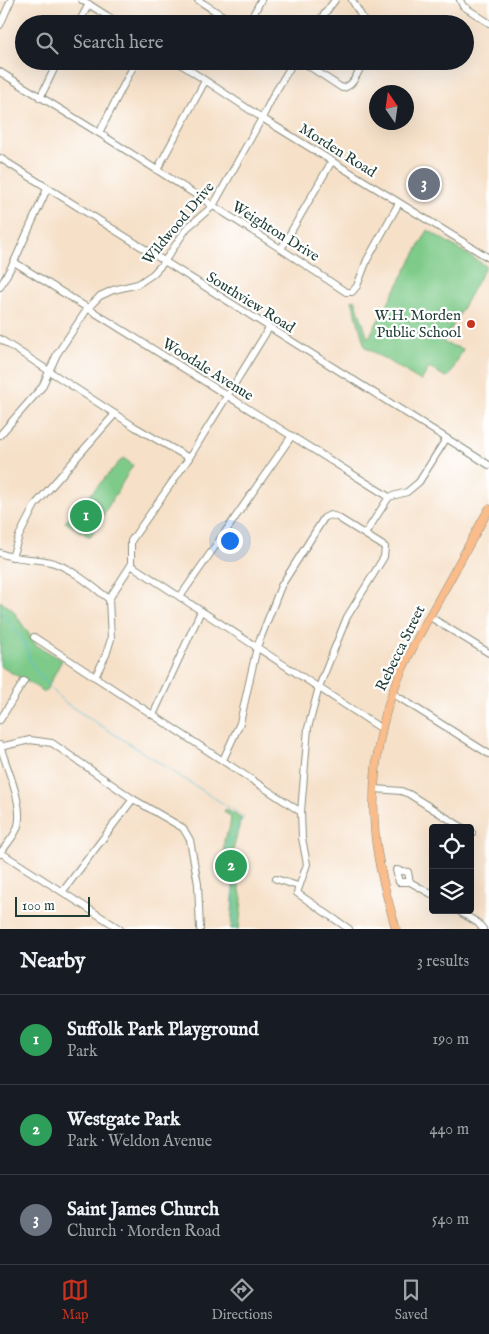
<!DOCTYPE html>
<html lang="en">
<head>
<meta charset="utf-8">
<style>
	:root { --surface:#171b24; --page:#242831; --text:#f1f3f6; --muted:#9ea1a6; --line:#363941; --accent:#c8321e }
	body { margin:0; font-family:"IM FELL English",serif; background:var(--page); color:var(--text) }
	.controls { position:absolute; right:15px; bottom:15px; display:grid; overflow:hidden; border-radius:5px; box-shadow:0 5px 20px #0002 }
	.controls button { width:45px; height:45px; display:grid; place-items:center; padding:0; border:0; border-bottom:1px solid var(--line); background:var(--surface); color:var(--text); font:25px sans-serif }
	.compass { position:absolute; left:369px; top:85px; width:45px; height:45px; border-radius:50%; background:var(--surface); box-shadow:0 5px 20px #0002; rotate:347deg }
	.scale { position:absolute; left:15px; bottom:12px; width:75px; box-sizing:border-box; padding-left:5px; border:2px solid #1f3d34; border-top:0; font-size:14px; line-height:18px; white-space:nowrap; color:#1f3d34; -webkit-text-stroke:4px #fff; paint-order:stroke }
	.you { position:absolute; left:229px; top:540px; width:18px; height:18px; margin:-12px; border:4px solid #fff; border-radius:50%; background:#1a73e8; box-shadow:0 0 0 8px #1a73e833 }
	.badge { display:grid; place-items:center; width:32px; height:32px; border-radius:50%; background:var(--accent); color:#fff; font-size:16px; font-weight:700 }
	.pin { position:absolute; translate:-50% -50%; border:2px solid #fff; box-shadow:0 1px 5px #0006 }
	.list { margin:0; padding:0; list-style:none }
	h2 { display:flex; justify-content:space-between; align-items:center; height:65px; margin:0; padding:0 20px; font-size:21px }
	h2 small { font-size:16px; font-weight:400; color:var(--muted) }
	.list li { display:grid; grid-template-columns:32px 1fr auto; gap:15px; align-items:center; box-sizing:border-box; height:90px; padding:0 20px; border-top:1px solid var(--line) }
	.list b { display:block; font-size:19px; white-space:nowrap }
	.list p { margin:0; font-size:16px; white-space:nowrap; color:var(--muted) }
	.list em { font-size:16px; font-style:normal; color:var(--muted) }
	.icon { flex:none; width:28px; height:28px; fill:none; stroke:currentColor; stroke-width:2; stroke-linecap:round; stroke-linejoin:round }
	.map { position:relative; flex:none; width:489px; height:929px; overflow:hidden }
	.search { position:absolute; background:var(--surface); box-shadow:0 5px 20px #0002; left:15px; right:15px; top:15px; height:55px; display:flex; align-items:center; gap:12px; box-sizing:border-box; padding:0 18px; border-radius:28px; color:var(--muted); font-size:19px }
	.sheet { height:335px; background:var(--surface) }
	nav { display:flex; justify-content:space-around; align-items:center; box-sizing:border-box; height:70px; border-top:1px solid var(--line); background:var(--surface); font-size:14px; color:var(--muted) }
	nav a { display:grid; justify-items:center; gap:2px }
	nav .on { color:var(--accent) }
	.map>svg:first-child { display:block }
	.green { fill:#7eca89; stroke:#4e845e }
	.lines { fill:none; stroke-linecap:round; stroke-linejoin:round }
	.stream { stroke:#5bbfd9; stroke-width:1 }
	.minor-casing { stroke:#8a8e7e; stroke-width:8 }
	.major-casing { stroke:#8a8e7e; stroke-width:9 }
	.minor { stroke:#fff; stroke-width:6 }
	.major { stroke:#f9bc8a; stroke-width:8 }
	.poi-dot { fill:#c8321e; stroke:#fff; stroke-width:2 }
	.labels { text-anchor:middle; stroke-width:4.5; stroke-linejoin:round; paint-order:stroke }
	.street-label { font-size:15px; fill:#1f3d34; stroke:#fff }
	.poi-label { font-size:15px; fill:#1f3d34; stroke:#fff; text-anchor:end }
</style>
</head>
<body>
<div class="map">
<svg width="489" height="929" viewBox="0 0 489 929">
	<rect width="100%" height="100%" fill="#fff"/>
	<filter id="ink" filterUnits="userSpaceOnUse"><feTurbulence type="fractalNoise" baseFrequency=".02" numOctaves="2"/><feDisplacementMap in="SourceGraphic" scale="10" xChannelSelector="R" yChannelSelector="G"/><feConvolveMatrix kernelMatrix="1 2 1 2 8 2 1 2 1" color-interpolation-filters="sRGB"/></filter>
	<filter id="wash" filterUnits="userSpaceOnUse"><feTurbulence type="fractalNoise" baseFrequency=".0096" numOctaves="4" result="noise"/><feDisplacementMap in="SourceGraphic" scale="20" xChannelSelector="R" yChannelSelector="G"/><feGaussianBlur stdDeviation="1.12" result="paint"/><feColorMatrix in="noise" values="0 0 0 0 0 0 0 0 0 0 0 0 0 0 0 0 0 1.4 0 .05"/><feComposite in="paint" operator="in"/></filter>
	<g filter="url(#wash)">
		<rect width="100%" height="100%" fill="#f6e0c8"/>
		<!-- green -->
		<g class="green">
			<path d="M428,230L486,266L443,343L463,349L450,375L446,377L429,368L421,381L365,347L352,300L355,299L368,339Z"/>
			<path d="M123,458L133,465L90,537L65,522Z"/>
			<path d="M0,601L12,609L36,645L62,660L45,692L0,666Z"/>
			<path d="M225,809L241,818L232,855L242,899L239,929H231L234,885L224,856V840L229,830L231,817L224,812Z"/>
		</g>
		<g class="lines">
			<!-- stream -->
			<path class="stream" d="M0,609L24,642L31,663L38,674L64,702L244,817L229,839L226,855L235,900V929"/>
		</g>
	</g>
	<g filter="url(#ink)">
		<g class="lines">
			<defs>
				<g id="minor">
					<path d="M82,0L120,24"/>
					<path d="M198,0C212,8 236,30 251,17C255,13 258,5 261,0"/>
					<path d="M352,0L366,24"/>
					<path d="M460,0L463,6L489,23"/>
					<path d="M78,24L89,4"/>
					<path d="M317,24L335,0"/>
					<path d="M0,25L11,0"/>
					<path d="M176,61L262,118L489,258"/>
					<path d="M301,61L342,88C354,87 358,71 364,61"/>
					<path d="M0,72L99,133L281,249L346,292H352L357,286L367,260L399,203"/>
					<path d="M40,98L58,61"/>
					<path d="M99,133L136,61"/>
					<path d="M0,158L489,465"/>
					<path d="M157,170L205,81"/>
					<path d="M281,249L332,161"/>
					<path d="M14,262L389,497"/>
					<path d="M0,287L14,262L47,189"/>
					<path d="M0,339L135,427L189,458"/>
					<path d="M0,435L42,387L57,354L88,308L100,296L113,290L138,284L153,274L164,262L187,228L213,206L262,118L273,96L294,61"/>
					<path d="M365,534L389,497L407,492L419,482L446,439"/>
					<path d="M0,553C17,561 37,557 54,563C74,570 92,586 109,599"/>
					<path d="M12,557L19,536L35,505L115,414"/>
					<path d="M131,565L382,729"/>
					<path d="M180,597L291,437"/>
					<path d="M430,617L489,653"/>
					<path d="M34,637L301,812"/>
					<path d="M95,677L106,655L111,639L109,599L131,565V541L189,458L269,328"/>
					<path d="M392,693L489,754"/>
					<path d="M153,715L201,611"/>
					<path d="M0,720L24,681"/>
					<path d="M0,745C6,768 27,809 16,831C12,839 5,846 0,854"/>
					<path d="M0,747L30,740L52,743L133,799L183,828L190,840L198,884L200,929"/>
					<path d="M223,760L240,723L257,647L281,586L324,518L330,515L337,517L385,547L384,557L347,617L319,687L308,728L301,812L302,838L307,864L297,893L349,929"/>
					<path d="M375,789L401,791L409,794L463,828"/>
					<path d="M470,833H472"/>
					<path d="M0,852L120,929"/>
					<path d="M276,879L298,886"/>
					<path d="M410,882L408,872L396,870L399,882H410L433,895"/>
					<path d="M63,891L133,799"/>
					<path d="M457,910L478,923L483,929"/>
				</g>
				<path id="major" d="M396,929C387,897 378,866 375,833C371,789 377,735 392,694C402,666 416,641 430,615C450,580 469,544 489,509"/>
			</defs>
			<!-- minor casing -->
			<use href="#minor" class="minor-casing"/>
			<!-- major casing -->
			<use href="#major" class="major-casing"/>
			<!-- minor -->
			<use href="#minor" class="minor"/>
			<!-- major -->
			<use href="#major" class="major"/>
		</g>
	</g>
	<!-- markers -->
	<circle class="poi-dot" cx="471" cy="324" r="5"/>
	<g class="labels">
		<!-- street labels -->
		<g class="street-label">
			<text transform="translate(338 150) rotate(32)" y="5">Morden Road</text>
			<text transform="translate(178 223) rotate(-50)" y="5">Wildwood Drive</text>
			<text transform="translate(276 231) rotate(32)" y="5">Weighton Drive</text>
			<text transform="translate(251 302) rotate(32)" y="5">Southview Road</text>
			<text transform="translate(208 369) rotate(32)" y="5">Woodale Avenue</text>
			<text transform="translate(400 648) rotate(-64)" y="5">Rebecca Street</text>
		</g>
		<!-- poi labels -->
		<g class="poi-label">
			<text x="461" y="320">W.H. Morden<tspan x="461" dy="17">Public School</tspan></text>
		</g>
	</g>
</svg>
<div class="controls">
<button><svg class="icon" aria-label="locate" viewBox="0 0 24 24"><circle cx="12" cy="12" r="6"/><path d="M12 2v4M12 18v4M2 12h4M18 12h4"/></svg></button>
<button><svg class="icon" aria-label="layers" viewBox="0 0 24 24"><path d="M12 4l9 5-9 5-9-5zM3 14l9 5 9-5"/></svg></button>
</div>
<svg class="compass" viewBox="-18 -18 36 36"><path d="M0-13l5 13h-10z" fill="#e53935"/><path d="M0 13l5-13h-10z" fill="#9ea1a6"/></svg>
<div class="scale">100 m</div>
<div class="you"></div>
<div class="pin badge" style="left:86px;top:516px;background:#2e9e5b">1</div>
<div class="pin badge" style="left:231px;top:866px;background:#2e9e5b">2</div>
<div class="pin badge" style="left:424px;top:184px;background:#6b7280">3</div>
<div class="search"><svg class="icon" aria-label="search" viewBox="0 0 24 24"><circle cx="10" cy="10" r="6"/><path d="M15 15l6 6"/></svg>Search here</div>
</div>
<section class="sheet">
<h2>Nearby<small>3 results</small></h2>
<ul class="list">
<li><span class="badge" style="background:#2e9e5b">1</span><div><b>Suffolk Park Playground</b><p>Park</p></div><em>190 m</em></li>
<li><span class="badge" style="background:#2e9e5b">2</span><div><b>Westgate Park</b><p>Park · Weldon Avenue</p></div><em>440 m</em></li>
<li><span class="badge" style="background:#6b7280">3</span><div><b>Saint James Church</b><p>Church · Morden Road</p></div><em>540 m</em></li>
</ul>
</section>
<nav>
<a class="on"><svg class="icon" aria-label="map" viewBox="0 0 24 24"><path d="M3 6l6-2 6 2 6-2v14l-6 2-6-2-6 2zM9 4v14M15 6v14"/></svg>Map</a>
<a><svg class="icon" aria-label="directions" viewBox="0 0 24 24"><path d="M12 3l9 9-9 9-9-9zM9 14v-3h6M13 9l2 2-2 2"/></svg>Directions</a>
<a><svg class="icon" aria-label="saved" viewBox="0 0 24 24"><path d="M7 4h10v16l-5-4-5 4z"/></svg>Saved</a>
</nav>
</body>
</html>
